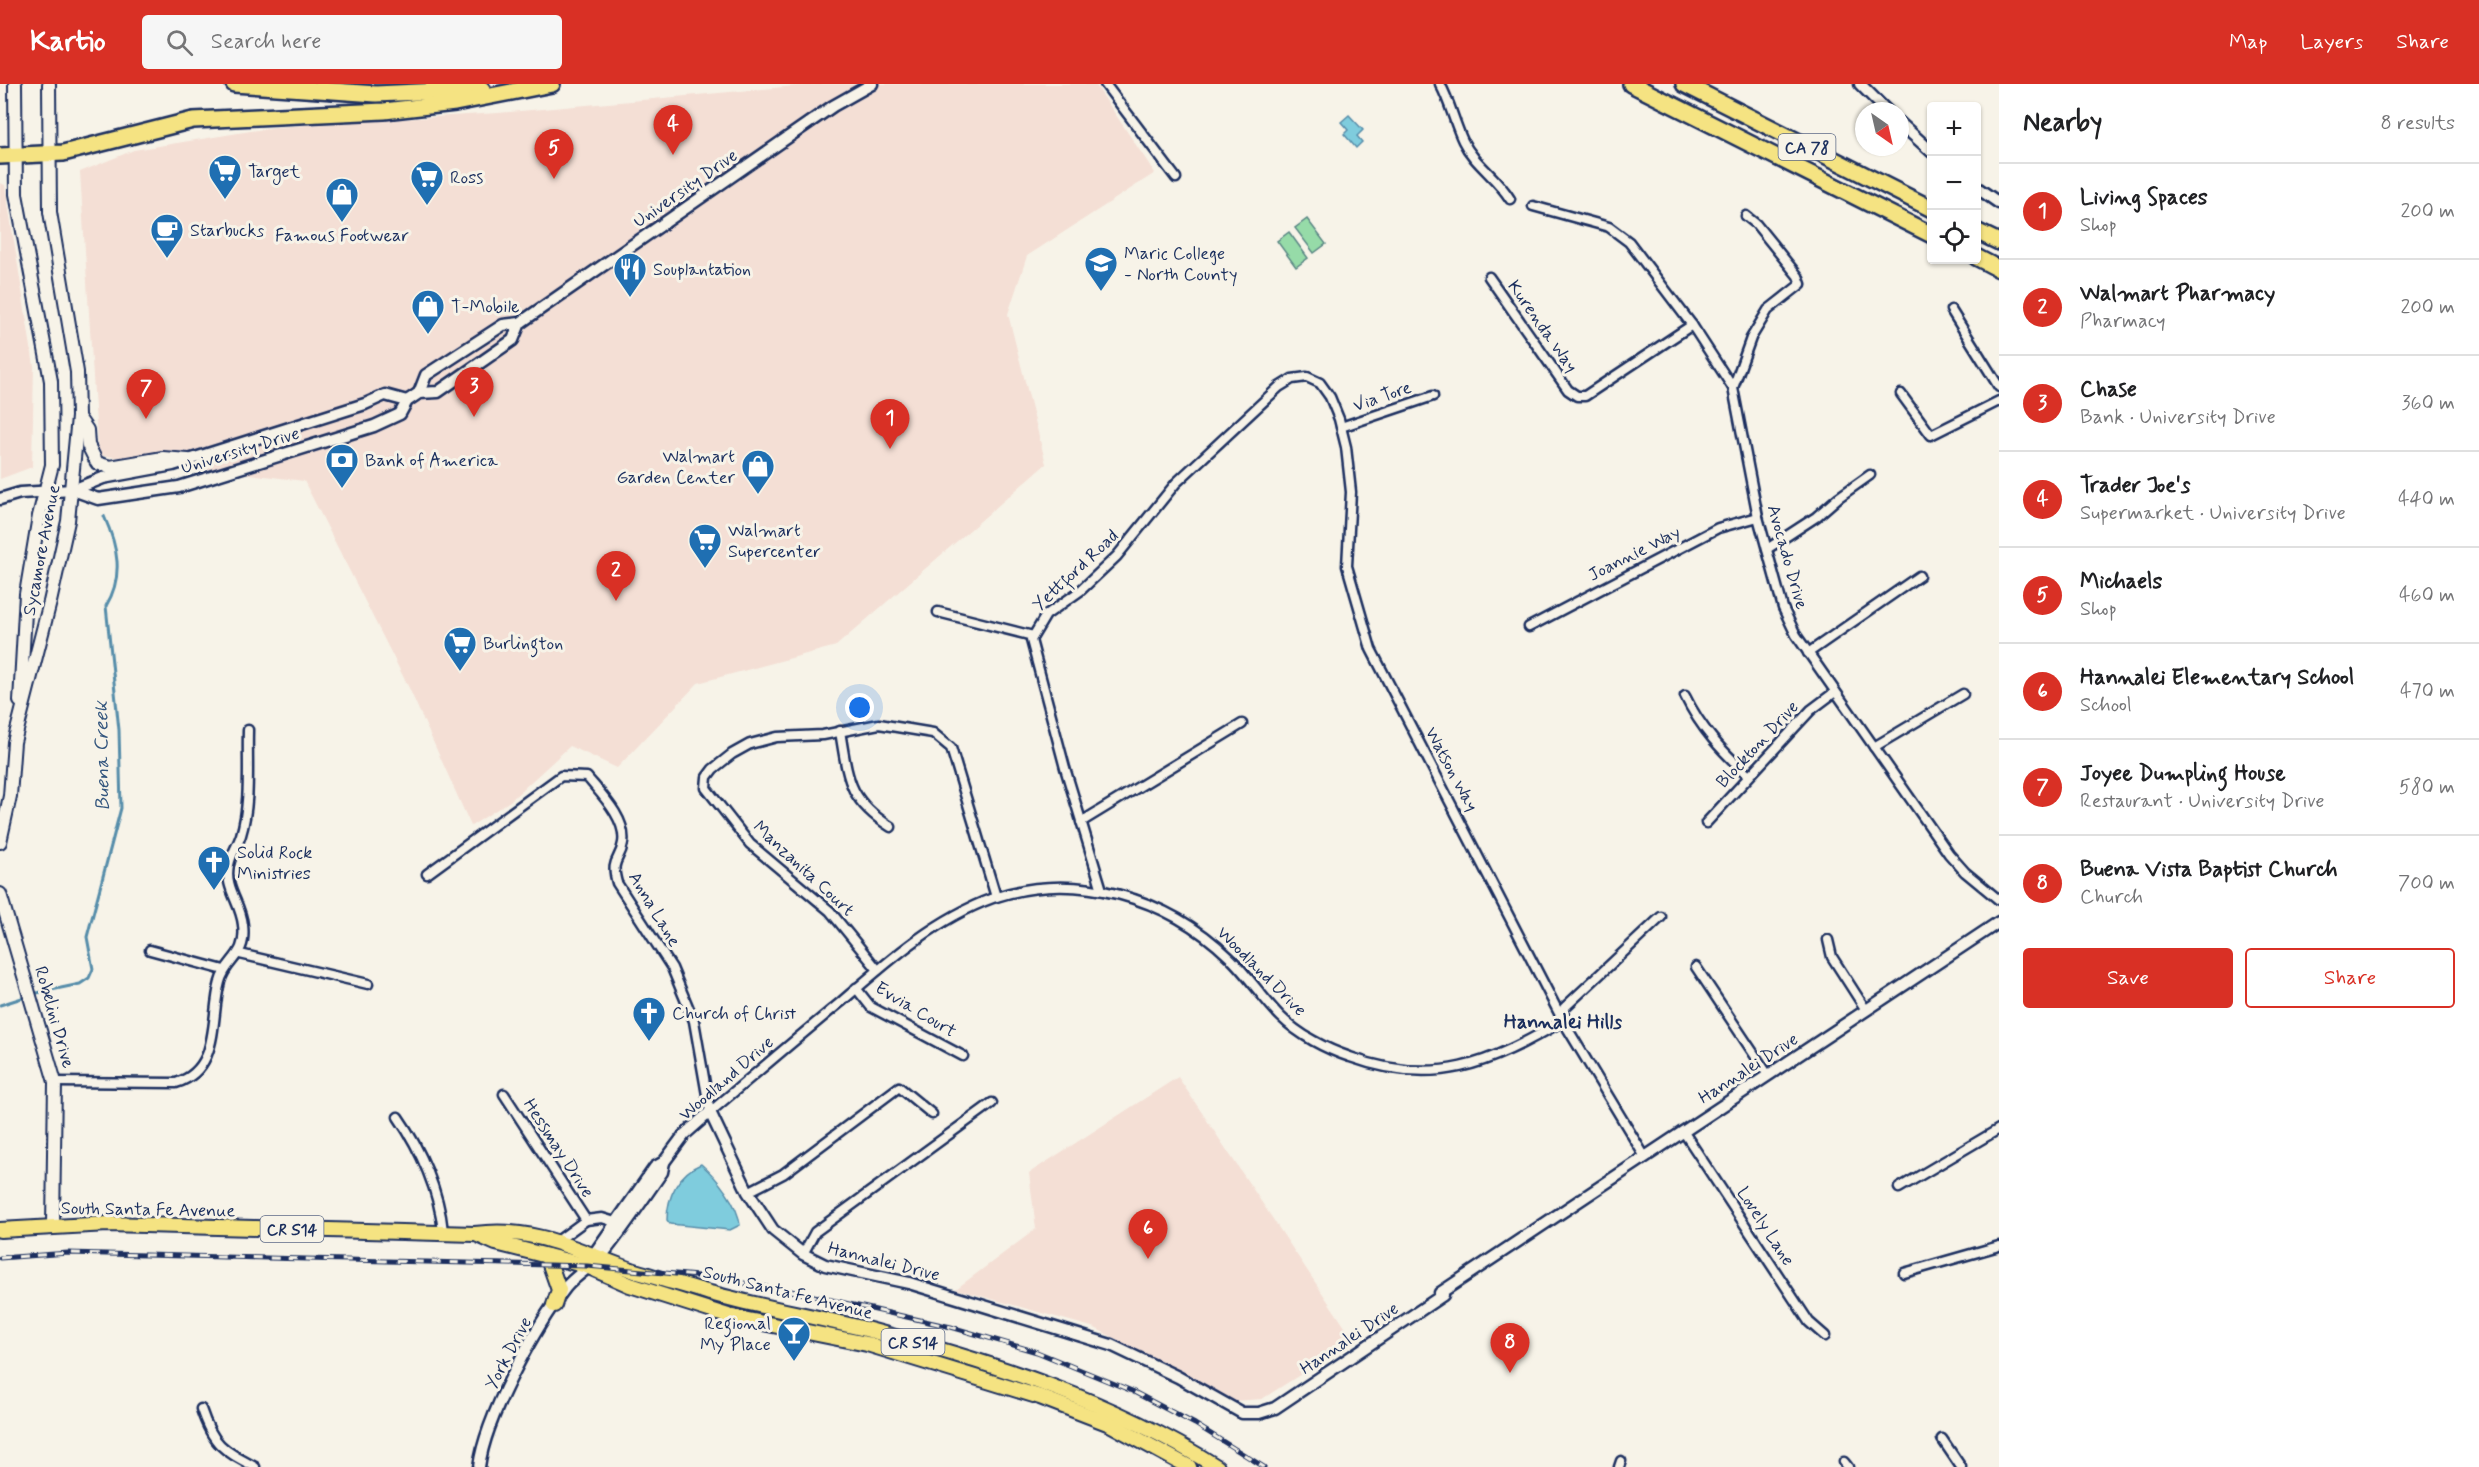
<!DOCTYPE html>
<html lang="en">
<head>
<meta charset="utf-8">
<style>
	:root { --surface:#fff; --page:#f6f6f6; --text:#202124; --muted:#757577; --line:#e0e0e0; --accent:#d93025 }
	body { margin:0; font-family:Mynerve,sans-serif; background:var(--page); color:var(--text) }
	.controls { position:absolute; right:18px; top:18px; display:grid; overflow:hidden; border-radius:6px; box-shadow:0 2px 4px #0004 }
	.controls button { width:54px; height:54px; display:grid; place-items:center; padding:0; border:0; border-bottom:2px solid var(--line); background:var(--surface); color:var(--text); font:30px sans-serif }
	.compass { position:absolute; left:1855px; top:18px; width:54px; height:54px; border-radius:50%; background:var(--surface); box-shadow:0 2px 4px #0004; rotate:146deg }
	.you { position:absolute; left:860px; top:624px; width:21px; height:21px; margin:-15px; border:4px solid #fff; border-radius:50%; background:#1a73e8; box-shadow:0 0 0 9px #1a73e833 }
	.badge { display:grid; place-items:center; width:39px; height:39px; border-radius:50%; background:var(--accent); color:#fff; font-size:20px; font-weight:700 }
	.pin { position:absolute; translate:-50% -50px; filter:drop-shadow(0 2px 3px #0008) }
	.pin::after { content:''; position:absolute; top:32px; width:21px; height:18px; background:inherit; clip-path:polygon(0 0,100% 0,50% 100%) }
	.list { margin:0; padding:0; list-style:none }
	h2 { display:flex; justify-content:space-between; align-items:center; height:78px; margin:0; padding:0 24px; font-size:26px }
	h2 small { font-size:20px; font-weight:400; color:var(--muted) }
	.list li { display:grid; grid-template-columns:39px 1fr auto; gap:18px; align-items:center; box-sizing:border-box; height:96px; padding:0 24px; border-top:2px solid var(--line) }
	.list b { display:block; font-size:22px; white-space:nowrap }
	.list p { margin:0; font-size:20px; white-space:nowrap; color:var(--muted) }
	.list em { font-size:20px; font-style:normal; color:var(--muted) }
	.actions { display:flex; gap:12px; padding:18px 24px }
	.actions a { flex:1; padding:14px 0; border:2px solid var(--accent); border-radius:6px; text-align:center; font-size:21px; color:var(--accent) }
	.actions .main { background:var(--accent); color:#fff }
	.icon { flex:none; width:33px; height:33px; fill:none; stroke:currentColor; stroke-width:2; stroke-linecap:round; stroke-linejoin:round }
	.map { position:relative; flex:none; width:1999px; height:1383px; overflow:hidden }
	header { display:flex; align-items:center; gap:36px; box-sizing:border-box; height:84px; padding:0 30px; background:var(--accent); color:#fff }
	header strong { font-size:28px }
	nav { display:flex; gap:33px; margin-inline-start:auto; font-size:21px }
	.search { width:420px; height:54px; background:var(--page); display:flex; align-items:center; gap:15px; box-sizing:border-box; padding:0 21px; border-radius:6px; color:var(--muted); font-size:22px }
	main { display:flex }
	aside { flex:1; background:var(--surface) }
	.map>svg:first-child { display:block }
	.built { fill:#f4dfd5 }
	.green { fill:#96dba8; stroke:#588583; stroke-width:1.5 }
	.water { fill:#7fccdd; stroke:#578daa; stroke-width:1.5 }
	.lines { fill:none; stroke-linecap:round; stroke-linejoin:round }
	.stream { stroke:#578daa; stroke-width:3 }
	.minor-casing { stroke:#1b2f5e; stroke-width:13 }
	.tertiary-casing { stroke:#1b2f5e; stroke-width:15 }
	.secondary-casing { stroke:#1b2f5e; stroke-width:16 }
	.primary-casing { stroke:#1b2f5e; stroke-width:18 }
	.motorway-casing { stroke:#1b2f5e; stroke-width:20 }
	.minor { stroke:#f7f3e8; stroke-width:8 }
	.tertiary { stroke:#f7f3e8; stroke-width:10 }
	.secondary { stroke:#f7f3e8; stroke-width:12 }
	.primary { stroke:#f5e382; stroke-width:14 }
	.motorway { stroke:#f5e382; stroke-width:15 }
	.rail-casing { stroke:#1b2f5e; stroke-width:5 }
	.rail { stroke:#f7f3e8; stroke-width:3; stroke-dasharray:9; stroke-linecap:butt }
	.labels { text-anchor:middle; stroke-width:6; stroke-linejoin:round; paint-order:stroke }
	.shield { fill:#f7f3e8; stroke:#5d6a87; stroke-width:1.5 }
	.shield-label { font-size:16px; font-weight:bold; fill:#1b2f5e }
	.poi-label { font-size:18px; fill:#1b2f5e; stroke:#f7f3e8; text-anchor:start }
	.street-label { font-size:18px; fill:#1b2f5e; stroke:#f7f3e8 }
	.water-label { font-size:20px; font-style:italic; fill:#34567e; stroke:#f7f3e8 }
	.neighbourhood-label { font-size:20px; font-weight:bold; fill:#1b2f5e; stroke:#f7f3e8 }
</style>
</head>
<body>
<header>
<strong>Kartio</strong>
<div class="search"><svg class="icon" aria-label="search" viewBox="0 0 24 24"><circle cx="10" cy="10" r="6"/><path d="M15 15l6 6"/></svg>Search here</div>
<nav><a>Map</a><a>Layers</a><a>Share</a></nav>
</header>
<main>
<div class="map">
<svg width="1999" height="1383" viewBox="0 0 1999 1383">
	<rect width="100%" height="100%" fill="#f7f3e8"/>
	<filter id="ink" filterUnits="userSpaceOnUse"><feTurbulence type="fractalNoise" baseFrequency=".0167" numOctaves="2"/><feDisplacementMap in="SourceGraphic" scale="12" xChannelSelector="R" yChannelSelector="G"/><feConvolveMatrix kernelMatrix="1 2 1 2 8 2 1 2 1" color-interpolation-filters="sRGB"/></filter>
	<g filter="url(#ink)">
		<!-- built -->
		<g class="built">
			<path d="M817,0H1095L1155,89L1027,172L1008,230L1046,380L836,562L698,599L617,684L570,662L510,717L471,742L409,604L304,397L98,371L80,88L134,66L276,43L498,29Z"/>
			<path d="M0,99L5,101L34,282L32,383L0,395Z"/>
			<path d="M1178,993L1349,1249L1352,1258L1262,1315L1234,1317L1095,1244L956,1205L1036,1145L1029,1089Z"/>
		</g>
		<!-- green -->
		<g class="green">
			<path d="M1307,135L1326,160L1314,169L1295,144Z"/>
			<path d="M1289,148L1308,174L1296,183L1277,157Z"/>
		</g>
		<!-- water -->
		<g class="water">
			<path d="M1349,31L1363,46L1357,52L1362,58L1356,64L1344,50L1348,46L1341,38Z"/>
			<path d="M701,1080C717,1094 738,1120 740,1141L730,1146L670,1140L667,1136C667,1112 679,1089 701,1080Z"/>
		</g>
		<g class="lines">
			<!-- stream -->
			<g class="stream">
				<path d="M37,909L80,900L89,894L93,885L87,853L121,724L119,646L106,522C124,492 118,463 104,432"/>
				<path d="M0,921L22,914"/>
			</g>
			<defs>
				<g id="minor">
					<path d="M1105,0L1176,94"/>
					<path d="M1440,0C1450,18 1454,38 1463,57C1474,80 1497,93 1510,115"/>
					<path d="M1533,122L1609,143L1629,158L1692,241L1733,304L1758,433L1783,524L1796,551L1949,770L1965,788L1999,816"/>
					<path d="M1489,193L1568,306L1577,312H1585L1692,241"/>
					<path d="M1951,226L1999,303"/>
					<path d="M1733,304L1751,254L1768,226L1801,200L1798,192L1756,140L1746,132"/>
					<path d="M1901,310L1931,351L1999,317"/>
					<path d="M1341,343L1433,312"/>
					<path d="M1767,465L1816,433L1839,413L1870,391"/>
					<path d="M938,528L1033,552"/>
					<path d="M1529,543L1718,444L1758,433"/>
					<path d="M1808,569L1919,492"/>
					<path d="M1685,612C1701,645 1722,667 1749,692"/>
					<path d="M840,647C848,695 848,716 891,743"/>
					<path d="M1874,663L1963,610"/>
					<path d="M1081,738L1242,640"/>
					<path d="M1706,739L1811,626L1835,608"/>
					<path d="M427,790L561,692L587,693C600,709 627,735 623,759C620,778 610,774 617,799L672,884L694,937L710,1028C754,991 797,954 841,918C887,878 935,835 993,814C1076,786 1167,813 1229,873C1248,891 1262,914 1281,933C1299,951 1326,965 1350,973C1435,1004 1489,980 1563,937L1564,924L1661,833"/>
					<path d="M1102,806L1065,684L1031,556L1046,531L1080,507L1117,472L1176,399L1279,303L1292,295L1307,293L1320,299L1330,313L1339,335L1346,363L1351,408L1347,482L1371,565L1563,937L1645,1073"/>
					<path d="M1828,856L1832,873L1866,926"/>
					<path d="M150,866L224,886"/>
					<path d="M240,870L368,900"/>
					<path d="M1696,883L1768,991"/>
					<path d="M878,886L830,827L750,760L706,704L707,693L713,685L732,670L750,660L777,653L823,651L879,640L933,649L951,664L996,813"/>
					<path d="M856,904L871,923L963,972"/>
					<path d="M55,998L176,999C221,985 210,934 220,898C226,874 247,874 243,841C241,819 224,804 229,781C231,770 238,761 241,751C251,718 247,680 248,646"/>
					<path d="M504,1010L586,1136L556,1158"/>
					<path d="M398,1033C421,1066 439,1107 443,1147"/>
					<path d="M1683,1047L1809,1238L1825,1252"/>
					<path d="M1899,1104L1999,1045"/>
					<path d="M748,1108L783,1090L899,1003L932,1030"/>
					<path d="M586,1136L602,1134L615,1138"/>
					<path d="M803,1170L815,1148L992,1019"/>
					<path d="M1904,1189L1999,1162"/>
					<path d="M201,1325C213,1361 223,1366 255,1383"/>
					<path d="M1942,1355L1961,1383"/>
					<path d="M1844,1378L1848,1383"/>
					<path d="M1619,1383L1621,1377"/>
				</g>
				<g id="tertiary">
					<path d="M1860,0L1887,27"/>
					<path d="M1900,39L1932,68"/>
					<path d="M1976,103L1999,119"/>
					<path d="M419,309L426,291L503,241L520,239L833,22L872,0"/>
					<path d="M73,406L98,415L179,403L374,342L400,330L407,317L419,309L438,308L513,256L520,239"/>
					<path d="M0,415L20,409L73,406L103,394L173,381L365,320L385,311L407,317"/>
					<path d="M589,1177L655,1083L664,1078L684,1051L710,1028L748,1108L773,1146L803,1170L825,1181L909,1199L1111,1261L1178,1293L1242,1329H1259L1275,1324L1443,1211L1440,1209L1999,838"/>
					<path d="M479,1383C485,1334 535,1243 566,1203C577,1190 594,1181 603,1170C624,1144 643,1115 662,1088L664,1078"/>
				</g>
				<g id="secondary">
					<path d="M15,0L16,110L51,297L52,381L39,432L26,510L20,617"/>
					<path d="M78,333L87,346L88,361L97,379L110,383L163,374L188,376"/>
					<path d="M0,758L10,712L14,658L50,518L68,437L78,333L77,288L50,128L49,0"/>
					<path d="M0,810L55,998L53,1141"/>
				</g>
				<g id="primary">
					<path d="M0,1146L108,1140L475,1150C536,1142 577,1167 632,1186C657,1194 684,1201 710,1209C764,1224 819,1233 873,1247C993,1279 1111,1316 1217,1383"/>
					<path d="M476,1150L496,1159L587,1182L630,1201L728,1232L867,1260L1040,1313L1110,1340L1189,1383"/>
					<path d="M547,1172L559,1206L554,1221"/>
				</g>
				<g id="motorway">
					<path d="M234,0L376,10L482,5"/>
					<path d="M1631,0L1932,151"/>
					<path d="M1684,0L1932,125"/>
					<path d="M0,72L63,69L193,36L384,27L455,19L552,0"/>
					<path d="M1976,147L1999,158"/>
					<path d="M1976,173L1999,185"/>
				</g>
			</defs>
			<!-- minor casing -->
			<use href="#minor" class="minor-casing"/>
			<!-- tertiary casing -->
			<use href="#tertiary" class="tertiary-casing"/>
			<!-- secondary casing -->
			<use href="#secondary" class="secondary-casing"/>
			<!-- primary casing -->
			<use href="#primary" class="primary-casing"/>
			<!-- motorway casing -->
			<use href="#motorway" class="motorway-casing"/>
			<!-- minor -->
			<use href="#minor" class="minor"/>
			<!-- tertiary -->
			<use href="#tertiary" class="tertiary"/>
			<!-- secondary -->
			<use href="#secondary" class="secondary"/>
			<!-- primary -->
			<use href="#primary" class="primary"/>
			<!-- motorway -->
			<use href="#motorway" class="motorway"/>
			<defs>
				<path id="rail" d="M0,1174L68,1169L587,1182L709,1193L796,1208L951,1243L1037,1268L1132,1307L1195,1340L1264,1383"/>
			</defs>
			<!-- rail casing -->
			<use href="#rail" class="rail-casing"/>
			<!-- rail -->
			<use href="#rail" class="rail"/>
		</g>
	</g>
	<!-- icons -->
	<defs>
		<symbol id="supermarket-pin" viewBox="-11 -11 22 30"><path d="M0 17L-7.5 6A9.5 9.5 0 1 1 7.5 6Z" fill="#1f6fb2" stroke="#f7f3e8"/><path d="M-6-5.5h2.5l.6 2H6L4.5 2H-2.5L-4.4-4H-6ZM-1.5 3.2a1.3 1.3 0 1 0 .1 0ZM3 3.2a1.3 1.3 0 1 0 .1 0Z" fill="#fff"/></symbol>
		<symbol id="shop-pin" viewBox="-11 -11 22 30"><path d="M0 17L-7.5 6A9.5 9.5 0 1 1 7.5 6Z" fill="#1f6fb2" stroke="#f7f3e8"/><path d="M-5-2.5h2.3a2.7 3.5 0 0 1 5.4 0H5L5.5 6h-11ZM-1.5-2.5h3a1.5 2.3 0 0 0-3 0Z" fill="#fff"/></symbol>
		<symbol id="cafe-pin" viewBox="-11 -11 22 30"><path d="M0 17L-7.5 6A9.5 9.5 0 1 1 7.5 6Z" fill="#1f6fb2" stroke="#f7f3e8"/><path d="M-5.5-4.5H6V0H3Q3 3.5 0 3.5H-2.5Q-5.5 3.5-5.5 0ZM3-3.2v2h1.7v-2ZM-6 4.5H4V6H-6Z" fill="#fff"/></symbol>
		<symbol id="school-pin" viewBox="-11 -11 22 30"><path d="M0 17L-7.5 6A9.5 9.5 0 1 1 7.5 6Z" fill="#1f6fb2" stroke="#f7f3e8"/><path d="M0-5L7-2L0 1L-7-2ZM-4 1L0 2.5L4 1V4Q0 6-4 4Z" fill="#fff"/></symbol>
		<symbol id="restaurant-pin" viewBox="-11 -11 22 30"><path d="M0 17L-7.5 6A9.5 9.5 0 1 1 7.5 6Z" fill="#1f6fb2" stroke="#f7f3e8"/><path d="M-5-6h1v4h1v-4h1v4h1v-4h1v5L-1.5 .5V6h-2V.5L-5-1ZM5-6V6H3V1.5H1.5Q1.5-4 5-6Z" fill="#fff"/></symbol>
		<symbol id="bank-pin" viewBox="-11 -11 22 30"><path d="M0 17L-7.5 6A9.5 9.5 0 1 1 7.5 6Z" fill="#1f6fb2" stroke="#f7f3e8"/><path d="M-6-4H6V4H-6ZM0-2.3a2.3 2.3 0 1 0 0 4.6a2.3 2.3 0 1 0 0-4.6Z" fill="#fff"/></symbol>
		<symbol id="church-pin" viewBox="-11 -11 22 30"><path d="M0 17L-7.5 6A9.5 9.5 0 1 1 7.5 6Z" fill="#1f6fb2" stroke="#f7f3e8"/><path d="M-1.2-6h2.4v3.5h3.3v2.4h-3.3V6h-2.4V-.1h-3.3v-2.4h3.3Z" fill="#fff"/></symbol>
		<symbol id="bar-pin" viewBox="-11 -11 22 30"><path d="M0 17L-7.5 6A9.5 9.5 0 1 1 7.5 6Z" fill="#1f6fb2" stroke="#f7f3e8"/><path d="M-6-5H6L.8 .8V4.5H3.5V6h-7V4.5H-.8V.8Z" fill="#fff"/></symbol>
	</defs>
	<g fill-rule="evenodd">
		<use href="#supermarket-pin" x="206" y="68" width="38" height="52"/>
		<use href="#supermarket-pin" x="408" y="74" width="38" height="52"/>
		<use href="#shop-pin" x="323" y="91" width="38" height="52"/>
		<use href="#cafe-pin" x="148" y="127" width="38" height="52"/>
		<use href="#school-pin" x="1082" y="160" width="38" height="52"/>
		<use href="#restaurant-pin" x="611" y="166" width="38" height="52"/>
		<use href="#shop-pin" x="409" y="203" width="38" height="52"/>
		<use href="#bank-pin" x="323" y="357" width="38" height="52"/>
		<use href="#shop-pin" x="739" y="363" width="38" height="52"/>
		<use href="#supermarket-pin" x="686" y="437" width="38" height="52"/>
		<use href="#supermarket-pin" x="441" y="540" width="38" height="52"/>
		<use href="#church-pin" x="195" y="759" width="38" height="52"/>
		<use href="#church-pin" x="630" y="910" width="38" height="52"/>
		<use href="#bar-pin" x="775" y="1230" width="38" height="52"/>
	</g>
	<g class="labels">
		<!-- shield labels -->
		<g class="shield">
			<rect x="1778.5" y="50" width="57" height="26" rx="4.5"/>
			<rect x="260.5" y="1132" width="63" height="26" rx="4.5"/>
			<rect x="881.5" y="1245" width="63" height="26" rx="4.5"/>
		</g>
		<g class="shield-label">
			<text x="1807" y="69">CA 78</text>
			<text x="292" y="1151">CR S14</text>
			<text x="913" y="1264">CR S14</text>
		</g>
		<!-- poi labels -->
		<g class="poi-label">
			<text x="248" y="93">Target</text>
			<text x="450" y="99">Ross</text>
			<text x="190" y="152">Starbucks</text>
			<text x="342" y="157" text-anchor="middle">Famous Footwear</text>
			<text x="1124" y="175">Maric College<tspan x="1124" dy="21">- North County</tspan></text>
			<text x="653" y="191">Souplantation</text>
			<text x="451" y="228">T-Mobile</text>
			<text x="735" y="378" text-anchor="end">Walmart<tspan x="735" dy="21">Garden Center</tspan></text>
			<text x="365" y="382">Bank of America</text>
			<text x="728" y="452">Walmart<tspan x="728" dy="21">Supercenter</tspan></text>
			<text x="483" y="565">Burlington</text>
			<text x="237" y="774">Solid Rock<tspan x="237" dy="21">Ministries</tspan></text>
			<text x="672" y="935">Church of Christ</text>
			<text x="771" y="1245" text-anchor="end">Regional<tspan x="771" dy="21">My Place</tspan></text>
		</g>
		<!-- street labels -->
		<g class="street-label">
			<text transform="translate(685 104) rotate(-35)" y="6">University Drive</text>
			<text transform="translate(1543 242) rotate(55)" y="6">Kurenda Way</text>
			<text transform="translate(1382 312) rotate(-19)" y="6">Via Tore</text>
			<text transform="translate(240 366) rotate(-17)" y="6">University Drive</text>
			<text transform="translate(41 466) rotate(-79)" y="6">Sycamore Avenue</text>
			<text transform="translate(1634 469) rotate(-27)" y="6">Joannie Way</text>
			<text transform="translate(1788 473) rotate(74)" y="6">Avocado Drive</text>
			<text transform="translate(1075 486) rotate(-43)" y="6">Yettford Road</text>
			<text transform="translate(1757 660) rotate(-47)" y="6">Blockton Drive</text>
			<text transform="translate(1452 685) rotate(62)" y="6">Watson Way</text>
			<text transform="translate(804 784) rotate(43)" y="6">Manzanita Court</text>
			<text transform="translate(655 825) rotate(59)" y="6">Anna Lane</text>
			<text transform="translate(1262 887) rotate(45)" y="6">Woodland Drive</text>
			<text transform="translate(916 925) rotate(31)" y="6">Evvia Court</text>
			<text transform="translate(55 933) rotate(74)" y="6">Robelini Drive</text>
			<text transform="translate(1748 984) rotate(-33)" y="6">Hannalei Drive</text>
			<text transform="translate(726 994) rotate(-41)" y="6">Woodland Drive</text>
			<text transform="translate(559 1064) rotate(57)" y="6">Hessmay Drive</text>
			<text transform="translate(148 1125) rotate(1)" y="6">South Santa Fe Avenue</text>
			<text transform="translate(1766 1142) rotate(57)" y="6">Lovely Lane</text>
			<text transform="translate(884 1177) rotate(14)" y="6">Hannalei Drive</text>
			<text transform="translate(788 1208) rotate(14)" y="6">South Santa Fe Avenue</text>
			<text transform="translate(1349 1254) rotate(-34)" y="6">Hannalei Drive</text>
			<text transform="translate(508 1269) rotate(-62)" y="6">York Drive</text>
		</g>
		<!-- water labels -->
		<g class="water-label">
			<text transform="translate(101 672) rotate(-91)" y="7">Buena Creek</text>
		</g>
		<!-- neighbourhood labels -->
		<g class="neighbourhood-label">
			<text x="1563" y="944">Hannalei Hills</text>
		</g>
	</g>
</svg>
<div class="controls">
<button>+</button>
<button>−</button>
<button><svg class="icon" aria-label="locate" viewBox="0 0 24 24"><circle cx="12" cy="12" r="6"/><path d="M12 2v4M12 18v4M2 12h4M18 12h4"/></svg></button>
</div>
<svg class="compass" viewBox="-18 -18 36 36"><path d="M0-13l5 13h-10z" fill="#e53935"/><path d="M0 13l5-13h-10z" fill="#757577"/></svg>
<div class="you"></div>
<div class="pin badge" style="left:890px;top:365px">1</div>
<div class="pin badge" style="left:616px;top:517px">2</div>
<div class="pin badge" style="left:474px;top:333px">3</div>
<div class="pin badge" style="left:673px;top:71px">4</div>
<div class="pin badge" style="left:554px;top:95px">5</div>
<div class="pin badge" style="left:1148px;top:1175px">6</div>
<div class="pin badge" style="left:146px;top:335px">7</div>
<div class="pin badge" style="left:1510px;top:1289px">8</div>
</div>
<aside>
<h2>Nearby<small>8 results</small></h2>
<ul class="list">
<li><span class="badge">1</span><div><b>Living Spaces</b><p>Shop</p></div><em>200 m</em></li>
<li><span class="badge">2</span><div><b>Walmart Pharmacy</b><p>Pharmacy</p></div><em>200 m</em></li>
<li><span class="badge">3</span><div><b>Chase</b><p>Bank · University Drive</p></div><em>360 m</em></li>
<li><span class="badge">4</span><div><b>Trader Joe's</b><p>Supermarket · University Drive</p></div><em>440 m</em></li>
<li><span class="badge">5</span><div><b>Michaels</b><p>Shop</p></div><em>460 m</em></li>
<li><span class="badge">6</span><div><b>Hannalei Elementary School</b><p>School</p></div><em>470 m</em></li>
<li><span class="badge">7</span><div><b>Joyee Dumpling House</b><p>Restaurant · University Drive</p></div><em>580 m</em></li>
<li><span class="badge">8</span><div><b>Buena Vista Baptist Church</b><p>Church</p></div><em>700 m</em></li>
</ul>
<div class="actions"><a class="main">Save</a><a>Share</a></div>
</aside>
</main>
</body>
</html>
